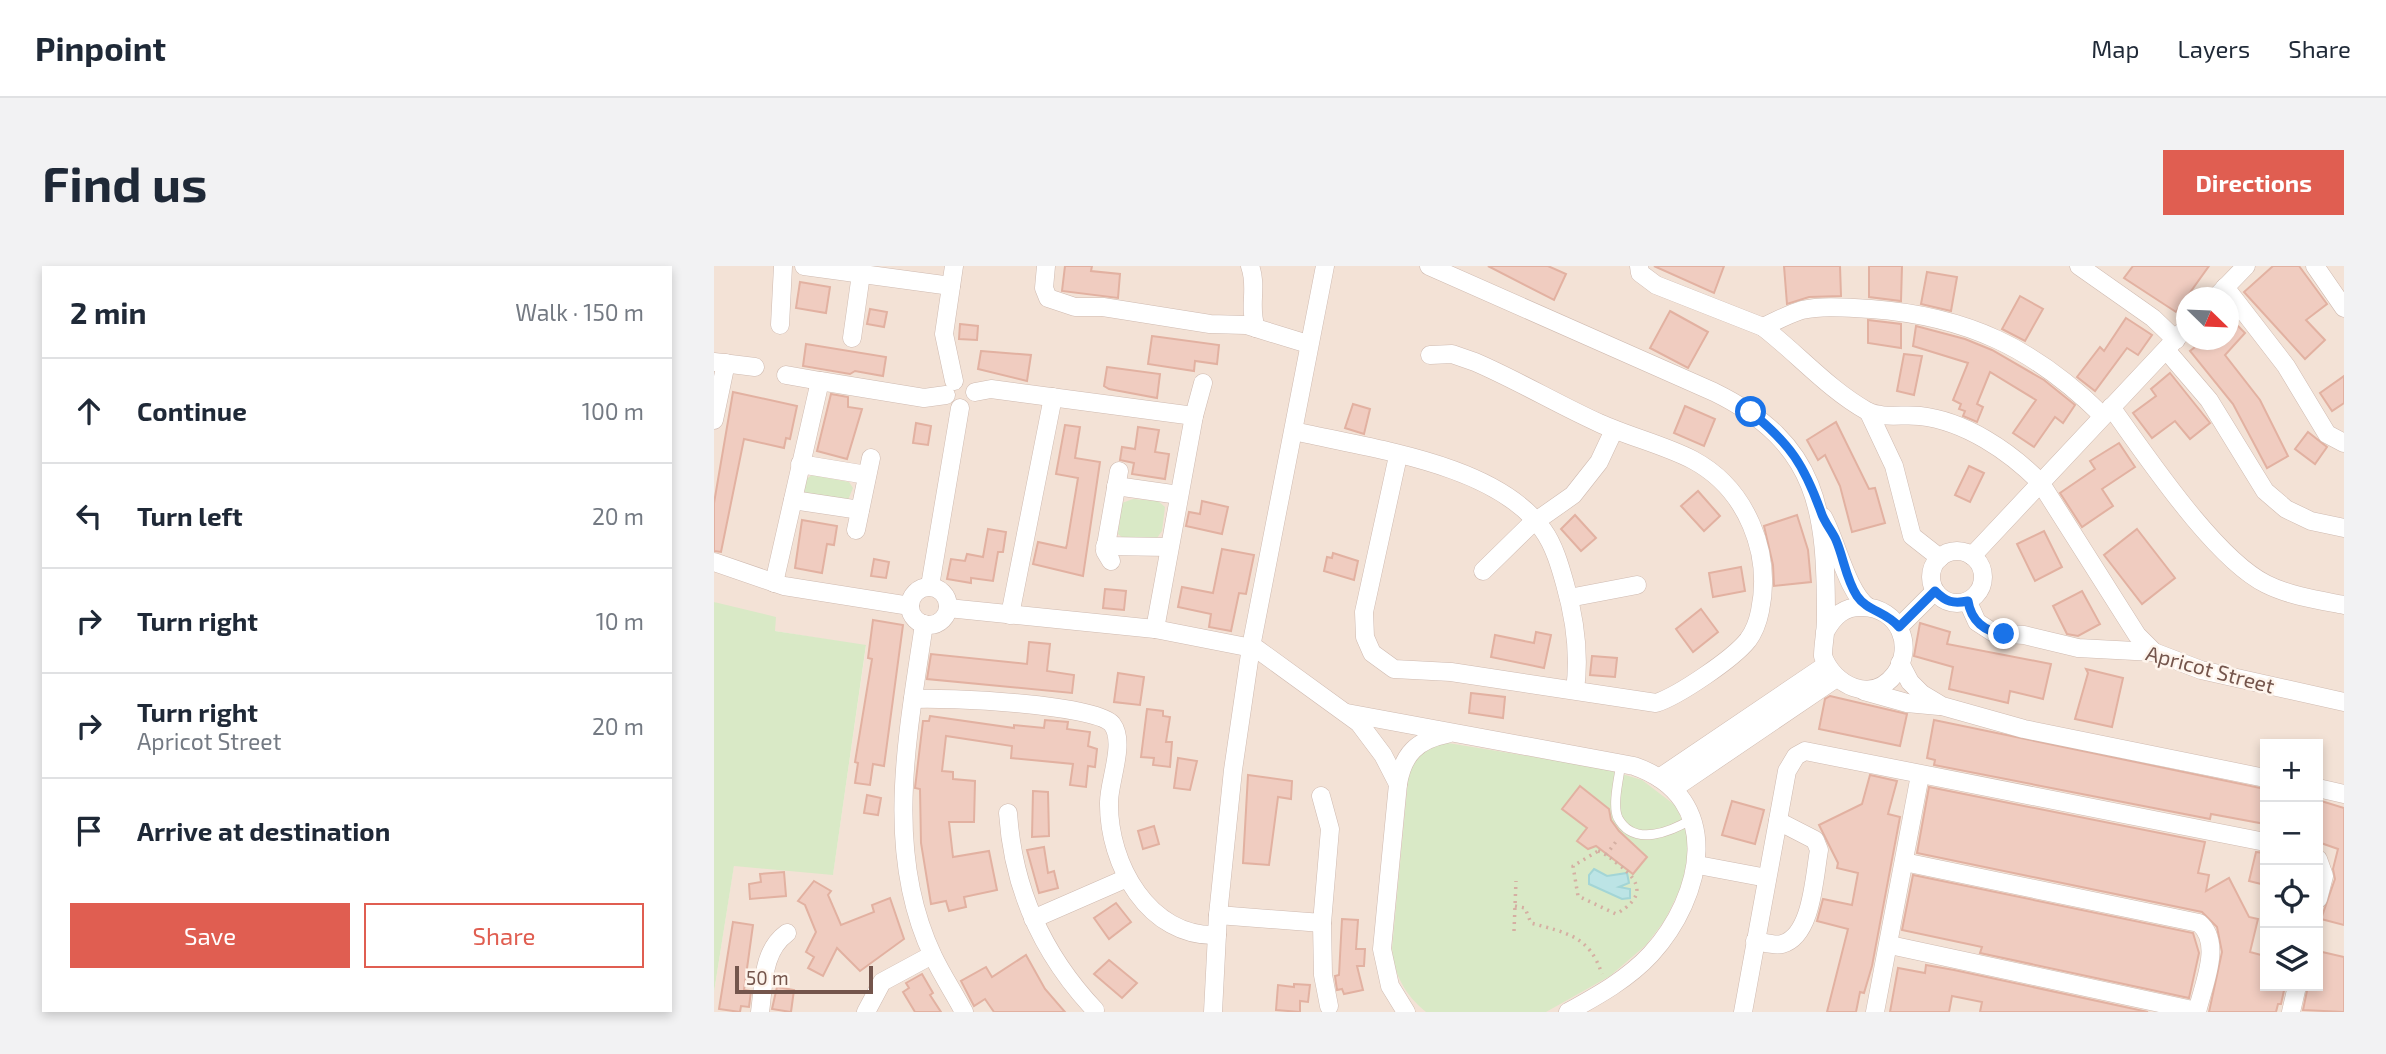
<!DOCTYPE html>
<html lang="en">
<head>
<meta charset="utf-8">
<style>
	:root { --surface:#fff; --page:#f2f2f3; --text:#1f2937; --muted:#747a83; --line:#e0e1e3; --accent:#e05e51 }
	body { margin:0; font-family:"Exo 2",sans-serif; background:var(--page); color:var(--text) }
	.controls { position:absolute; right:21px; bottom:21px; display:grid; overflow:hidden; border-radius:0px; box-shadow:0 4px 10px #0003 }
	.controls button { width:63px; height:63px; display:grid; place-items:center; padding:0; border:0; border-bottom:2px solid var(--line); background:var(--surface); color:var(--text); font:35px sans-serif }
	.compass { position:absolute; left:1462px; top:21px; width:63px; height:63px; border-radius:50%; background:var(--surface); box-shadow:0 4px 10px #0003; rotate:113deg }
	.scale { position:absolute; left:21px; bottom:18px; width:138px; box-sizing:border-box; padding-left:7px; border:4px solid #74554c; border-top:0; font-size:19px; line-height:24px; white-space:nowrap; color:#74554c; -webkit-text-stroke:5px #fef5ed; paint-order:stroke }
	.stop { position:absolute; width:21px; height:21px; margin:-16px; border:5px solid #1a73e8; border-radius:50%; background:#fff }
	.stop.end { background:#1a73e8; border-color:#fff; box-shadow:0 2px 7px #0008 }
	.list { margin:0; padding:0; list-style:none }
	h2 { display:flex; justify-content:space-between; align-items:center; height:91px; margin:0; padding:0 28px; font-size:30px }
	h2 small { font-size:23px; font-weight:400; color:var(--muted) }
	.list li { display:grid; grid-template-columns:46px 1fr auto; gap:21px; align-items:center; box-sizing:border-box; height:105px; padding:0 28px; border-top:2px solid var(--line) }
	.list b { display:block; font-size:26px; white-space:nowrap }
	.list p { margin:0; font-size:23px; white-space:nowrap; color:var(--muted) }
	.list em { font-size:23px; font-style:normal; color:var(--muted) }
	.actions { display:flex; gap:14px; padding:21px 28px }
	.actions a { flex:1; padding:16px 0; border:2px solid var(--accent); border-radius:0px; text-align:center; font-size:24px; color:var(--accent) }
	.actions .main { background:var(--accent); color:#fff }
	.icon { flex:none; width:38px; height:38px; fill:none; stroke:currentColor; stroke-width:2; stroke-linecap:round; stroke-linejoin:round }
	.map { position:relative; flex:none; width:1630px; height:746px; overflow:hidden; border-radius:0px }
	header { display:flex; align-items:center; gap:42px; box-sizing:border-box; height:98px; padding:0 35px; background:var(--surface); border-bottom:2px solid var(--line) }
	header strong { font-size:33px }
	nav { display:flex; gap:38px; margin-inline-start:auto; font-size:24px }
	.intro { display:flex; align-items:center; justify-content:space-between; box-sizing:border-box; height:168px; padding:0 42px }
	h1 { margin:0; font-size:49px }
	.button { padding:18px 32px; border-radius:0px; background:var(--accent); color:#fff; font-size:24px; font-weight:700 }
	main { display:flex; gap:42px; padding:0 42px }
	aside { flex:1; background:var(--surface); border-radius:0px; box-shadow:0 4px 10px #0003 }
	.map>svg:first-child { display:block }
	.residential { fill:#f3e2d6; fill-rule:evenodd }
	.green { fill:#d9e9c6 }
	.water { fill:#bce4e5; stroke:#a3d5d6; stroke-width:2 }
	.building { fill:#f0ccc0; stroke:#e2b1a1; stroke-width:2 }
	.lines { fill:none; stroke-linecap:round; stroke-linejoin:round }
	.lane-casing { stroke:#cfbab0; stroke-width:10 }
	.street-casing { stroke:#cfbab0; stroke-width:19 }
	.path { stroke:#d5afa2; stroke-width:3.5; stroke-dasharray:2 5; stroke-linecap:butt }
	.lane { stroke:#fff; stroke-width:9 }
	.street { stroke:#fff; stroke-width:18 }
	.route { stroke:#1a73e8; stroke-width:9 }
	.labels { text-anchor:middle; stroke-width:5; stroke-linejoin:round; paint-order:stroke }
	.street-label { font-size:21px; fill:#74554c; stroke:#fef5ed }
</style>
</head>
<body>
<header>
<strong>Pinpoint</strong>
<nav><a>Map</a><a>Layers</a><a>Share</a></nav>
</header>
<div class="intro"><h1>Find us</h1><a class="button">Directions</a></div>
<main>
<aside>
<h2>2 min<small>Walk · 150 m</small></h2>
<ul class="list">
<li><svg class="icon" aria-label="ahead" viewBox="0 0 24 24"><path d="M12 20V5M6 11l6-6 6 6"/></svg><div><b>Continue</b></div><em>100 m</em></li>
<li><svg class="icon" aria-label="left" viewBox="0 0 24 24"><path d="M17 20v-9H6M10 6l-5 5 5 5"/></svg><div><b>Turn left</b></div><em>20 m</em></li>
<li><svg class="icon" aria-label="right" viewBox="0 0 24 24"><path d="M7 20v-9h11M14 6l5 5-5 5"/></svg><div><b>Turn right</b></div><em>10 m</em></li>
<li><svg class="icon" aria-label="right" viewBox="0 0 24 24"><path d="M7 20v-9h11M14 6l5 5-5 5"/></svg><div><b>Turn right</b><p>Apricot Street</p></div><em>20 m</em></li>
<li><svg class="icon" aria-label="arrive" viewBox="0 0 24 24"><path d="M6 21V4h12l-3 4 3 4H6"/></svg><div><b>Arrive at destination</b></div></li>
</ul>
<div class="actions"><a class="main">Save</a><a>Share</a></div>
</aside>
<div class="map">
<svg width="1630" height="746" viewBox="0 0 1630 746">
	<rect width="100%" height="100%" fill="#fcf1e7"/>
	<!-- residential -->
	<path class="residential" d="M0,0H1630V746H0V726L20,599L119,608L152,380L61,365L0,336ZM1472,32H1514V74H1472ZM1551,478H1604V720H1551Z"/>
	<!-- green -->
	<g class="green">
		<path d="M98,209L135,216L139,222L134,234L93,229L89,223L91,214Z"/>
		<path d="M419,233L444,235L451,241L448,265L443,272H409L404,268L408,237Z"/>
		<path d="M0,336L62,351L61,365L152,379L119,609L20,600L0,726Z"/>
		<path d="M728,476L888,502L928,514L962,540L974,568L977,586L969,617L951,654L932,679L896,710L832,746H712C691,729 680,709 678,682L695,503L704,488Z"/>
	</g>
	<!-- water -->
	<path class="water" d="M880,603L893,610L913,607L915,617L905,621L916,623V632L908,633L875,618V609Z"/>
	<!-- building -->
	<g class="building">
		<path d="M351,0H378L377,5L406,8L404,32L348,25Z"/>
		<path d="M774,0H834L852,8L840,34Z"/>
		<path d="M940,0H1010L1000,27Z"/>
		<path d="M1070,0H1126L1127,30L1095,31L1073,38Z"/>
		<path d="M1155,0H1188L1187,35L1155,31Z"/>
		<path d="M1419,0H1495L1462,46L1410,12Z"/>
		<path d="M1559,0H1585L1613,38L1592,54L1611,74L1591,93L1530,26Z"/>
		<path d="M1213,6L1243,11L1237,45L1207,38Z"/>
		<path d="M86,16L116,21L112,47L82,42Z"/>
		<path d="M1306,30L1329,43L1311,75L1288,63Z"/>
		<path d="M156,43L173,46L170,61L153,58Z"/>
		<path d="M956,45L994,66L974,102L936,82Z"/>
		<path d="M1515,51L1531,67L1511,89L1546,134L1574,190L1553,202L1519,138L1476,85L1490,74H1515Z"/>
		<path d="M1412,52L1438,69L1424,89L1413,82L1381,125L1363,111L1386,81L1390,85Z"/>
		<path d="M1154,54L1187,58V82L1154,77Z"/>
		<path d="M246,58L264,60L263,74L245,73Z"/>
		<path d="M1202,60L1251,73L1278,84L1330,114L1361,139L1349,157L1341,151L1320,181L1299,167L1322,134L1276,106L1263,138L1269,141L1263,156L1249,150L1251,145L1245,143L1247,138L1239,134L1254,97L1199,80Z"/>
		<path d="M438,70L505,79L503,98L481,95L480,105L434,98Z"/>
		<path d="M92,78L172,91L169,110L141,105L136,108L89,100Z"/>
		<path d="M267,85L317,89L313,115L264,103Z"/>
		<path d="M1190,88L1208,90L1200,129L1183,125Z"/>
		<path d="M393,101L446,108L443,132L395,123L390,120Z"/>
		<path d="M1456,107L1496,157L1476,173L1461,155L1438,172L1419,147L1442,130L1437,123Z"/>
		<path d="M1630,110V137L1618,145L1606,127Z"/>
		<path d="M19,126L83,140L76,173L72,172L70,182L30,173L7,286L0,285V237Z"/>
		<path d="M117,128L134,131V141L148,143L133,193L103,185Z"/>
		<path d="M639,138L656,143L650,168L631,162Z"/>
		<path d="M971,140L1001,153L990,180L960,167Z"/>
		<path d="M1122,156L1155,223L1161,222L1171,257L1138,266L1126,220L1111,189L1104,194L1093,174Z"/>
		<path d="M202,157L217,160L214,179L199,177Z"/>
		<path d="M351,159L366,161L361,192L386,196L369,310L319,298L324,276L352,282L353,278L364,212L342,208Z"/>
		<path d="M424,161L445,164L441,186L455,188L451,213L418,208L420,197L406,194L408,181L421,183Z"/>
		<path d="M1594,166L1613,181L1601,198L1581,183Z"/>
		<path d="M1405,177L1421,201L1388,223L1399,240L1368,261L1346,227L1381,203L1376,195Z"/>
		<path d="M1255,200L1270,207L1256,236L1241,229Z"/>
		<path d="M984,225L1006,250L990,265L967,240Z"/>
		<path d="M488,235L514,241L508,268L472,260L475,246L486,248Z"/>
		<path d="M861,249L882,272L867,285L847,263Z"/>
		<path d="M1083,249L1094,284L1097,316L1060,320L1059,299L1050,260Z"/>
		<path d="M88,254L123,260L120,279L113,278L108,307L81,302Z"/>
		<path d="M274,263L292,266L289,286H284L279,315L257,312V317L233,313L237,293L251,295L253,288L269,291Z"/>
		<path d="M1423,263L1461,312L1428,338L1390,289Z"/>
		<path d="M1330,265L1348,301L1321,315L1303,278Z"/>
		<path d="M508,283L540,289L532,328L525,327L517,365L495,361L497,348L464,341L468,321L499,327Z"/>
		<path d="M619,287L644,295L640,314L610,305L613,291L618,292Z"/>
		<path d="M160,293L175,296L172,312L157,310Z"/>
		<path d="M1027,301L1031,325L999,331L995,307Z"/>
		<path d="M391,323L412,325L410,344L389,342Z"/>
		<path d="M1368,325L1386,358L1364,370L1353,368L1339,340Z"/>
		<path d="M987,343L1004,366L979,386L962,363Z"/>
		<path d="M159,354L189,359L170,500L159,498L156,519L141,517L144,497L141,496L158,393L154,392Z"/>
		<path d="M1206,357L1236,366L1233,378L1337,398L1329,433L1296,425L1294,437L1235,423L1239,401L1200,390Z"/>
		<path d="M822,366L837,369L830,402L777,391L781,369L820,377Z"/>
		<path d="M315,376L336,378L333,405L360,409L358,427L213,413L217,388L313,398Z"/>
		<path d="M878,390L903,392L901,411L876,409Z"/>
		<path d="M1372,403L1409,412L1398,461L1361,453L1374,407Z"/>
		<path d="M404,407L430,411L426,439L400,436Z"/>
		<path d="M757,427L791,431L789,452L755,447Z"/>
		<path d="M1116,430L1193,448L1186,480L1105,463L1111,433Z"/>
		<path d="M433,443L449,445V450L456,451L452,476H458L456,501L439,499L440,492L427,491Z"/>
		<path d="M216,450L300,462V459L330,462L331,454L354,456L353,463L376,466L374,480L383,483L381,501L374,500L372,521L356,519L359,498L297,492L298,480L232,470L228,505L239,506V513L261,515L260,556H235L239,591L275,585L283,624L250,631L252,641L235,645L232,635L217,638L207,577L206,523L201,522L209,455H215Z"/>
		<path d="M1220,454L1551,523V558L1497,548L1496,553L1220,499L1221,494L1213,492Z"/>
		<path d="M464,492L483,495L476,524L460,522Z"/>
		<path d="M534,509L578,515L577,533L564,531L555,599L529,597Z"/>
		<path d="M1156,509L1183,515L1174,548L1186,551L1158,700L1150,727L1146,726L1142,746H1113L1134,663L1103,655L1109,633L1138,639L1144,607L1123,602L1124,597L1105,559L1148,538Z"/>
		<path d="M866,520L895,543L897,554L905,565L933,591L919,608L882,580L874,583L863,575L873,562L848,543Z"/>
		<path d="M1215,521L1491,576L1484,607L1495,609L1492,625L1515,612L1535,651L1544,653L1536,686L1551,690V720H1571L1567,738H1564L1562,746H1495L1508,686L1503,661L1488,646L1203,587Z"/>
		<path d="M319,525L334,526L335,570L318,571Z"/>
		<path d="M153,529L167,532L164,549L150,547Z"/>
		<path d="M1604,534L1630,542V659L1607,653L1621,613L1619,603L1624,583L1604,576Z"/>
		<path d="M1018,535L1050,544L1041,578L1008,569Z"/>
		<path d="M440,560L445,578L429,583L424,565Z"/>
		<path d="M330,581L334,607L340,605L344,622L325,627L313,584Z"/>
		<path d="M1542,586L1551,587V619L1535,615Z"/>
		<path d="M70,606L72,630L36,633L35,618L47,616L46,608Z"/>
		<path d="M1199,609L1479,667L1485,687L1475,732L1266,687L1268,681L1188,664Z"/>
		<path d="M100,615L117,625L114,629L127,659L160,646L158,639L176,632L190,673L146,705L123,682L109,710L94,702L100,691L92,686L102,666L91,639L84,635Z"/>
		<path d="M402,637L417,656L395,673L380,652Z"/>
		<path d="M628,653L644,654L642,683H651L650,700H643L649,724L630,728L628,723L623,724L621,710L625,709Z"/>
		<path d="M19,656L39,659L30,724L37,725L35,741L27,740L26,746L5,743Z"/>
		<path d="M1604,685L1630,691V746L1589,744L1594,720H1604Z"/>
		<path d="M312,689L331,723L351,746H280L271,733L260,740L247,715L272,701L278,711Z"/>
		<path d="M395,694L423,717L408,732L380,708Z"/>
		<path d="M1212,699L1240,704L1434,746H1266L1268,736L1238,730L1235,746H1176L1184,702L1211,707Z"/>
		<path d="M208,708L219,727L216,729L227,746H201L189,726L195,722L192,717Z"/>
		<path d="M580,718L596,719L594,736L586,735V746L562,744L564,719L580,721Z"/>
		<path d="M63,721L80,724L77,746L58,743Z"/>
	</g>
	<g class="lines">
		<defs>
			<path id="lane" d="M907,497C905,512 898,539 904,552C920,582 958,565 978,553"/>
			<g id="street">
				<path d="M90,0L237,20"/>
				<path d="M332,0L330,22L334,32L361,41H389L496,58L532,59L594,78"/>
				<path d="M536,0C544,21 534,41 542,62"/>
				<path d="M715,0L1000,126C1106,178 1112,246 1112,353C1112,366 1109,378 1109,390C1119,419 1158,439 1181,408C1201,380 1185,342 1149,341C1130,340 1120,350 1111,366"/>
				<path d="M925,0L926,7L942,19L1049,61"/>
				<path d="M1365,0L1439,52L1462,74"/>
				<path d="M1601,0L1630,42"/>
				<path d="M1511,21L1572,100L1613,168L1630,177"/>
				<path d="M1501,32L1532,0"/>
				<path d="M66,59L69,0"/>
				<path d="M138,72L147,8"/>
				<path d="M1453,85L1495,134L1551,225L1572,243L1597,255L1630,262"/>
				<path d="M0,96L41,101"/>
				<path d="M72,109L106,115"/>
				<path d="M240,115L230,68L240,0"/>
				<path d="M261,126L277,123L480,150"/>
				<path d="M1397,141C1432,189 1500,292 1552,318C1576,330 1604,334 1630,339"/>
				<path d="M1155,147L1180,200L1198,270L1226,292"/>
				<path d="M1388,149C1320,82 1253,50 1157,43C1135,42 1111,39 1088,44C1075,48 1062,55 1049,61C1084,88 1114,123 1153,145C1168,153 1189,148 1206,150C1251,155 1295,185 1326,216L1423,369L1440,386"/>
				<path d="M0,154L12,97"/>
				<path d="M580,165C656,183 782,197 829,264C840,279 846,300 851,318C861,353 866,388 861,424"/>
				<path d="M684,190L650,346L651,371L658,387L680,403L737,406L942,437C964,430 1019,393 1034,374C1040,366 1044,355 1046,345C1058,287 1033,223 979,194C950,179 916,171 885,157C843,138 803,114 761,96L738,88L716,89"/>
				<path d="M86,198L153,209"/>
				<path d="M402,220L465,229"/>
				<path d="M79,234L146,244"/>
				<path d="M1109,251C1123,276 1133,326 1154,341"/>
				<path d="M142,264L157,192"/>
				<path d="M391,280L455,281"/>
				<circle cx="1243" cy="311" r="26"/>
				<path d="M1258,290L1472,62"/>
				<path d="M397,295L391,285L405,205"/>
				<path d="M0,296L70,320L196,340"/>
				<path d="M769,305L815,260L859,229L885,196L900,164"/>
				<path d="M60,317L106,115L210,132L232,129"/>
				<path d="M216,320L246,142"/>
				<circle cx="215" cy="340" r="19"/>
				<path d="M855,332L923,319"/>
				<path d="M1254,336L1263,356L1280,367L1310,369L1364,382L1440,386L1487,404L1630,436"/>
				<path d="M234,342L441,363L543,383L645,457L669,489L684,518"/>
				<path d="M296,349L339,131"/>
				<path d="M210,358C194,468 169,585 219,690C228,709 240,727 250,746"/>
				<path d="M1185,361L1221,325"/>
				<path d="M441,363L480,150L489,117"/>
				<path d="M1186,397L1196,416L1208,428L1228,440L1310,463L1551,512"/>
				<path d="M1150,425L1193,437L1225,440"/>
				<path d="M199,433C230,431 381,438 398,458C412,476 395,515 395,536C394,598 435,672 503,669"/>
				<path d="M633,447L920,500C1012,532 989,631 937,688C914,713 883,730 854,746"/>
				<path d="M945,512L1112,399"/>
				<path d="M1604,522L1630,528"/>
				<path d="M959,523L1121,413"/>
				<path d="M294,547C299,622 329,689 381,744"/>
				<path d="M1604,593L1610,610L1604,633"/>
				<path d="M1190,596L1485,657C1509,677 1489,719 1483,746"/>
				<path d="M984,599L1053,612"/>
				<path d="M504,649L608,657L616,563L607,530"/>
				<path d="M319,653L413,612"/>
				<path d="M608,657L609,709L615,740"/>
				<path d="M1041,675C1049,676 1060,680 1068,678C1098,670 1100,612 1105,584L1101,574L1064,555"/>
				<path d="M1176,679L1483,745"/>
				<path d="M46,746C50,718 48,685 73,667"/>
				<path d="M152,746L168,716L218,689"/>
				<path d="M499,746L504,649L519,504L537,381L611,0"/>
				<path d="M692,746L676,720L668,683L684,518C689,488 703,474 733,468"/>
				<path d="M1029,746L1073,505L1082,490L1091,485L1551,576"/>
				<path d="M1161,746L1206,509"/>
				<path d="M1577,746L1583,720"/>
			</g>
		</defs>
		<!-- lane casing -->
		<use href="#lane" class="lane-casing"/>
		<!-- street casing -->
		<use href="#street" class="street-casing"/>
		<!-- path -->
		<g class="path">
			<path d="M884,585C893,588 897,593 904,598C929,617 930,632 902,648L864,630L859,600Z"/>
			<path d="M892,589L904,573"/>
			<path d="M801,640L811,642L817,657C852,667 875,669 888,708"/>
			<path d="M800,665L802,615"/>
		</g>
		<!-- lane -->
		<use href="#lane" class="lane"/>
		<!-- street -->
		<use href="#street" class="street"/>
	</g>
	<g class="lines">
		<!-- route -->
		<path class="route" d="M1037,146C1077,179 1090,199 1107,246C1110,256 1118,265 1122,274C1130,293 1132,313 1143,330C1153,345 1173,346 1185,361L1221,325C1232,336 1239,338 1254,335C1257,355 1271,366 1290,368"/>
	</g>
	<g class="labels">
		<!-- street labels -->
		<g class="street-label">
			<text transform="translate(1496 404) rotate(15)" y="7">Apricot Street</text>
		</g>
	</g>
</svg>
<div class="controls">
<button>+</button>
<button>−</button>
<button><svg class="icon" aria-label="locate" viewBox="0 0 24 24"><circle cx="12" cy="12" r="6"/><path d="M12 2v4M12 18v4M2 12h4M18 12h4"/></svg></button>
<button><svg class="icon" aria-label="layers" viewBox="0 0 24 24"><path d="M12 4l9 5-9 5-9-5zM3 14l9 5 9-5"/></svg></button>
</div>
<svg class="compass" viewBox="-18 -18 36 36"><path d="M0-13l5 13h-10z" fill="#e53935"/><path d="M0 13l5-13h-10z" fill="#747a83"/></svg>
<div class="scale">50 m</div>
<div class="stop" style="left:1037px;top:146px"></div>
<div class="stop end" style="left:1290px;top:368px"></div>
</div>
</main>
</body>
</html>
